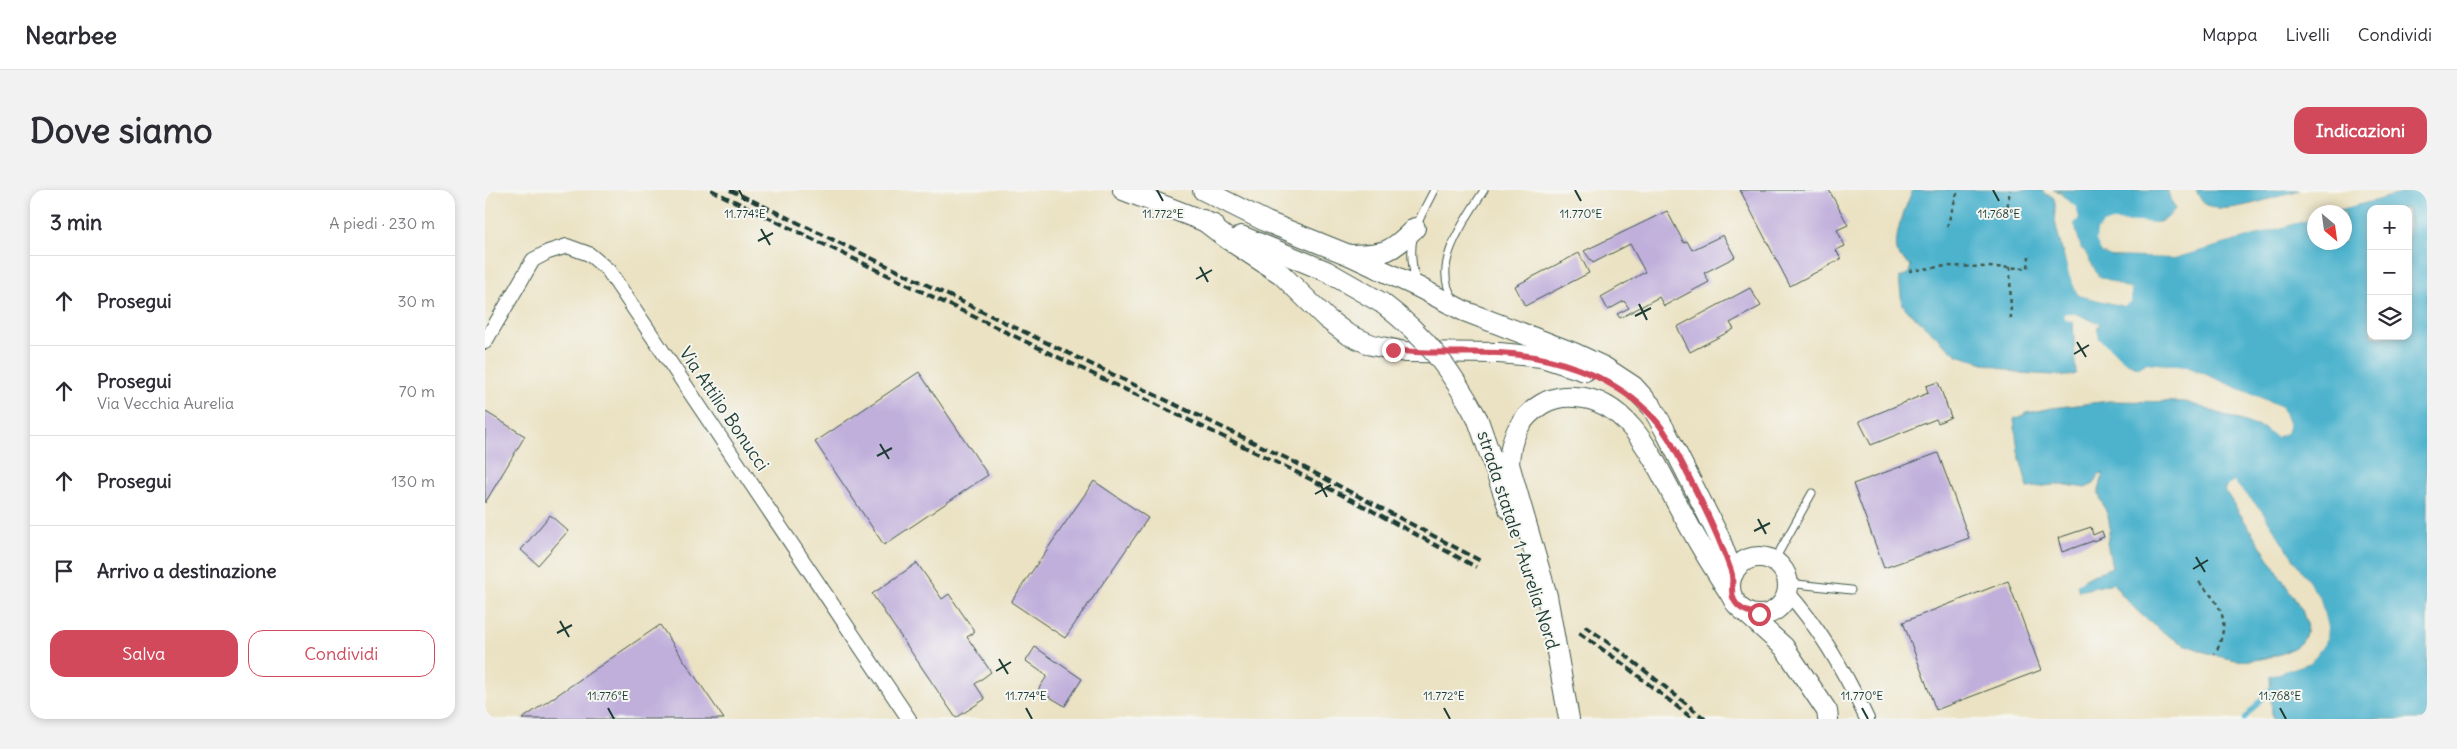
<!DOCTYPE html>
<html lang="it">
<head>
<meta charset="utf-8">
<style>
	:root { --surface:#fff; --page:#f2f2f3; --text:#2b2b33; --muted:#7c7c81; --line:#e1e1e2; --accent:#d1495b }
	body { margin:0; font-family:Delius,sans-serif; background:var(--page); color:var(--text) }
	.controls { position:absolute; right:15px; top:15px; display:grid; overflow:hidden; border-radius:10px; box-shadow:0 2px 8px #0003 }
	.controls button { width:45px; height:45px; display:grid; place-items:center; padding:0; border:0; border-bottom:1px solid var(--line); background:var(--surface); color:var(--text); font:25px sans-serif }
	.compass { position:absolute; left:1822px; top:15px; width:45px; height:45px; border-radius:50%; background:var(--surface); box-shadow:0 2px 8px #0003; rotate:151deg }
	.stop { position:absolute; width:15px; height:15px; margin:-11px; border:4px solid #d1495b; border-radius:50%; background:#fff }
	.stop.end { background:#d1495b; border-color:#fff; box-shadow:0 1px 5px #0008 }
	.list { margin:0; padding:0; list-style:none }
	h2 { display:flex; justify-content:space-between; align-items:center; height:65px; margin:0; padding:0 20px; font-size:21px }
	h2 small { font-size:16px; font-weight:400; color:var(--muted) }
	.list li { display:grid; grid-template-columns:32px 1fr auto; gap:15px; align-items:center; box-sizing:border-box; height:90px; padding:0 20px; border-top:1px solid var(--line) }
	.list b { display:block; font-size:19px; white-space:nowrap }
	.list p { margin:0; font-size:16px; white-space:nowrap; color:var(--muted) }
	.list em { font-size:16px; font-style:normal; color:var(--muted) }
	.actions { display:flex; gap:10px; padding:15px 20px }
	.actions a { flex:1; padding:11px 0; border:1px solid var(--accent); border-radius:15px; text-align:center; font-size:18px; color:var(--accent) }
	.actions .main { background:var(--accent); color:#fff }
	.icon { flex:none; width:28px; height:28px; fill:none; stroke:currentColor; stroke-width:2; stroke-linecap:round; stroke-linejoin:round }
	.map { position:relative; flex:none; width:1942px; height:529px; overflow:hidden; border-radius:15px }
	header { display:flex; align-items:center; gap:30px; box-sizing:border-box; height:70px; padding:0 25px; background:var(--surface); border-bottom:1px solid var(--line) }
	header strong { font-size:24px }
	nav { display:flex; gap:28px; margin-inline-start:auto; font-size:18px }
	.intro { display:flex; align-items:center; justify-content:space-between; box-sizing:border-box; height:120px; padding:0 30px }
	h1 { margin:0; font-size:35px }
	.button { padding:12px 22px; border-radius:15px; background:var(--accent); color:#fff; font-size:18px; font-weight:700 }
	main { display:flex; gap:30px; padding:0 30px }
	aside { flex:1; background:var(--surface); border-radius:15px; box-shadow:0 2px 8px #0003 }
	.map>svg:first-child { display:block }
	.water { fill:#4eb3cd; stroke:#367880; fill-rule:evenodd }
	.pier { fill:#ebe2c3 }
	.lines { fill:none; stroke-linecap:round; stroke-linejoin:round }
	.stream { stroke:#4eb3cd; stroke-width:4.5 }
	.building { fill:#c0afdb }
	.lane-casing { stroke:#3e5649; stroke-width:9 }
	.street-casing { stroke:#3e5649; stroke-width:16 }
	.secondary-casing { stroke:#3e5649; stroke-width:22 }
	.path { stroke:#3e5649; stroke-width:2.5; stroke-dasharray:4 4; stroke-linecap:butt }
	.lane { stroke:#fff; stroke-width:7 }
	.street { stroke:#fff; stroke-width:14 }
	.secondary { stroke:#fff; stroke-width:20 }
	.rail { stroke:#1f3d34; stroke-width:4; stroke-dasharray:8 4; stroke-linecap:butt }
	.secondary-bridge-casing { stroke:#3e5649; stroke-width:22; stroke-linecap:butt }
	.secondary-bridge { stroke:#fff; stroke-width:20 }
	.route { stroke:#d1495b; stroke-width:6 }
	.ticks { fill:none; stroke:#1f3d34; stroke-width:2 }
	.labels { text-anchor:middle; stroke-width:4; stroke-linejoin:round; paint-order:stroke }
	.street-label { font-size:18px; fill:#1f3d34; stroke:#f6f6f2 }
	.ticks-label { font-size:12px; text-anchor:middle; fill:#1f3d34; stroke:#f6f6f2; stroke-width:4; stroke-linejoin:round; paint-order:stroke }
</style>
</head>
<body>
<header>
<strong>Nearbee</strong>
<nav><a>Mappa</a><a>Livelli</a><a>Condividi</a></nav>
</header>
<div class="intro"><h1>Dove siamo</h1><a class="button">Indicazioni</a></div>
<main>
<aside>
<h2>3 min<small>A piedi · 230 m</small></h2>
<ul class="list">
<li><svg class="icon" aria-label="ahead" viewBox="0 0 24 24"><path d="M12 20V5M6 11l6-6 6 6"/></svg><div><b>Prosegui</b></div><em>30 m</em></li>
<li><svg class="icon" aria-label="ahead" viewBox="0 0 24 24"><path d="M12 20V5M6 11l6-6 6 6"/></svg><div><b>Prosegui</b><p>Via Vecchia Aurelia</p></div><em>70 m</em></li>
<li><svg class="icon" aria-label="ahead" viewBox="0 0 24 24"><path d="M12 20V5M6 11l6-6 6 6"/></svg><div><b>Prosegui</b></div><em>130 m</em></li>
<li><svg class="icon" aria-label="arrive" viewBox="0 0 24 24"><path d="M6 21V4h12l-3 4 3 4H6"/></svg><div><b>Arrivo a destinazione</b></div></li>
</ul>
<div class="actions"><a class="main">Salva</a><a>Condividi</a></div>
</aside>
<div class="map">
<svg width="1942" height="529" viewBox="0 0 1942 529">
	<rect width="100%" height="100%" fill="#f6f6f2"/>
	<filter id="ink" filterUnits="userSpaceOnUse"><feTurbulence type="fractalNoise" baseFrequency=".02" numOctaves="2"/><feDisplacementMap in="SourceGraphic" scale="10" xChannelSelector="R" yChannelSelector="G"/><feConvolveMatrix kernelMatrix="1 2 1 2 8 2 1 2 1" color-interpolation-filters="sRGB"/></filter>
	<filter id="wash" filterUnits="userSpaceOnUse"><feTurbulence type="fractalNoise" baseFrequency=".0096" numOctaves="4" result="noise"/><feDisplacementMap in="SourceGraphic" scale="20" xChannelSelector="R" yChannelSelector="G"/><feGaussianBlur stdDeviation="1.12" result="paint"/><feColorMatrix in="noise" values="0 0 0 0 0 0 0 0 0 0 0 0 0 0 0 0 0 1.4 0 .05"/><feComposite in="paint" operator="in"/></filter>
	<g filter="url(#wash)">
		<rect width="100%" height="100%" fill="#ebe2c3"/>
		<!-- water -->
		<g class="water">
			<path d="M1428,0H1557L1560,4L1568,7C1572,15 1569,21 1570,30C1575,56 1583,81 1593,105L1639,116L1645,112L1646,100L1613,86L1599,61L1596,59L1589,34L1594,28C1590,16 1582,13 1576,2L1568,0H1682L1690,19C1671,50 1634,18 1612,41L1616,62L1626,66L1689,68L1829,28L1830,52H1860V22H1847L1928,0H1942V529H1787L1785,486L1826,472L1841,451L1842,437L1835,409L1775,319L1749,292L1739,299L1817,420C1820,429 1824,437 1820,446C1813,464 1768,473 1751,470C1732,467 1710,459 1693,451C1669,439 1643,414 1628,393L1594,401L1592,395L1603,387L1627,377L1622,353L1625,337L1623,326L1613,303L1618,285L1615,283L1609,294L1600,298L1576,294L1543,298L1533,261L1529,229L1542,223L1566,218L1624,211L1701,212L1780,239L1791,247L1801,243L1804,236L1797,217L1702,177L1662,173L1654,178L1635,170L1613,149L1612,139L1615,134L1588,123H1581V130L1588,131L1591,184L1585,186L1533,183L1472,165L1422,120L1417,113L1414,88L1424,83L1426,76C1423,72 1417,69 1414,66C1405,52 1422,13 1428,0ZM1886,19H1923V146H1886Z"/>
			<path d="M1711,0H1815C1791,6 1754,21 1730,18C1720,17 1714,8 1711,0Z"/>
		</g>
		<!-- pier -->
		<g class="pier">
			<path d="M1918,0H1928L1844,22L1846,20Z"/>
			<path d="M1576,2L1580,9L1591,17L1594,28L1589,34L1596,59L1599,61L1613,86L1646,100V112L1639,116L1593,105L1584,85L1570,28L1573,12L1572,28L1586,84L1595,103L1639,113L1643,111V102L1611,88L1593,60L1587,34L1591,28L1588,19L1578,11Z"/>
			<path d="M1830,25L1829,28L1689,68L1626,66L1616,62L1611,50L1612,41L1618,34L1628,31L1676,33L1674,35L1628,34L1620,36L1614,42V49L1618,60L1627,64L1689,66Z"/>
			<path d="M1581,123H1588L1611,133L1614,132L1612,139L1614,149L1644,175L1654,178L1662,173L1702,177L1797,217L1804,236L1801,243L1791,247L1782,241L1784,239L1791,244L1799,241L1802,236L1796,219L1701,180L1663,176L1654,181L1643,177L1633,172L1611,151V136L1588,125H1581L1590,132L1581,130L1578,125Z"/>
			<path d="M1749,292L1775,319L1835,409L1842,437L1841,451L1826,472L1785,486L1786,483L1824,470L1839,450V437L1833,410L1773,321L1749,295L1743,298L1742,296Z"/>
		</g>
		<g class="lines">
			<!-- stream -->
			<path class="stream" d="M1759,529L1786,498"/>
		</g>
		<g id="blocks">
			<!-- building -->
			<g class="building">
				<path d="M1255,0H1344L1363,35L1352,40L1360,56L1351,60L1356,69L1305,96Z"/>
				<path d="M1182,21L1199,53L1202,51L1207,60L1238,45L1250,67L1219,83L1224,92L1179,116L1174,107L1135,128L1132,124L1144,118L1139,111L1123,120L1116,107L1160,82L1145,54L1108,73L1099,61Z"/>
				<path d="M1094,63L1104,83L1040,116L1030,96Z"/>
				<path d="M1265,98L1276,116L1245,133L1249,139L1205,162L1192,137Z"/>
				<path d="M434,182L503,285L399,355L330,252Z"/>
				<path d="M1453,192L1466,227L1453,233L1451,229L1386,255L1374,231L1443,203L1441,196Z"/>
				<path d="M1,222L40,246L0,313V224Z"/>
				<path d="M1453,263L1484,348L1399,378L1368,294Z"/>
				<path d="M609,291L663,328L580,448L526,412Z"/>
				<path d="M65,325L83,341L53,375L36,360Z"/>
				<path d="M1606,337L1608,345L1617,341L1619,347L1577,362L1573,348Z"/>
				<path d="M432,373L457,409L464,404L490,442L482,447L506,482L490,494L500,509L471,528L387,404Z"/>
				<path d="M1523,391L1556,480L1451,520L1418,432Z"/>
				<path d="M175,435L239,529H37Z"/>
				<path d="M550,457L597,489L580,516L553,500L562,486L541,471Z"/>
			</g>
		</g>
	</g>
	<g filter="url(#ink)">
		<use href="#blocks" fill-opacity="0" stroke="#3e5649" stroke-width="1"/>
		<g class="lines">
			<defs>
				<g id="lane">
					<path d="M931,91C920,51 931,35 949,0"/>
					<path d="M969,109C944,75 982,28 999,0"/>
					<path d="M1289,371L1327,303"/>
					<path d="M1303,393L1366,400"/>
				</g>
				<g id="street">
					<path d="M0,152L48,70L63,62L82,56L104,64L123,80L424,529"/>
					<path d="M1302,402C1336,439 1361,484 1382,529"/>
				</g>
				<g id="secondary">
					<path d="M638,0L729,35"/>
					<path d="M718,0L782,32L864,65L933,97L979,121L1089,163L1119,177L1148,196L1167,217L1181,242L1234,347L1248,384"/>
					<path d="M718,30L744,50L796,84L841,128L862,144L887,155L920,162L1014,163L1057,167L1100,181"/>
					<path d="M756,46L841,81L897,113"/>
					<path d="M866,65C901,64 905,63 930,38"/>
					<path d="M993,230L1024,319"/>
					<circle cx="1274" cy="396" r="29"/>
					<path d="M1258,420L1299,457L1342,521L1343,529"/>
					<path d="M1084,529L1062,406L1024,274C1025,248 1034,228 1057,214C1067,208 1078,206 1090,207C1150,209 1175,286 1201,330C1216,358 1233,385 1250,411"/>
				</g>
			</defs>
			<!-- lane casing -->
			<use href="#lane" class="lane-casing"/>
			<!-- street casing -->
			<use href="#street" class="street-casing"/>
			<!-- secondary casing -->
			<use href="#secondary" class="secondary-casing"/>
			<!-- path -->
			<g class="path">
				<path d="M1521,24L1525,0"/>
				<path d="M1462,37L1473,0"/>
				<path d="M1525,77L1526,133"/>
				<path d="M1424,81L1461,76L1543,78L1544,66"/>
				<path d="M1714,392C1738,417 1746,431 1730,464"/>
			</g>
			<!-- lane -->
			<use href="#lane" class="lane"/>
			<!-- street -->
			<use href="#street" class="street"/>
			<!-- secondary -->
			<use href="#secondary" class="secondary"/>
			<!-- rail -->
			<g class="rail">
				<path d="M226,0L799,276L871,312L991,377"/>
				<path d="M245,0L803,269L996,371"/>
				<path d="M1100,436L1139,464L1220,529"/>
				<path d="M1094,443L1134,471L1208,529"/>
			</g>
			<defs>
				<path id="secondary-bridge" d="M897,113C942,147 967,181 993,230"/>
			</defs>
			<!-- secondary-bridge casing -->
			<use href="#secondary-bridge" class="secondary-bridge-casing"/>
			<!-- secondary-bridge -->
			<use href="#secondary-bridge" class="secondary-bridge"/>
		</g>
	</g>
	<g class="lines" filter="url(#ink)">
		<!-- route -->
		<path class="route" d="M908,160C943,165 979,161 1014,163C1068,166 1122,183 1162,221C1183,241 1193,266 1206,291C1221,320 1235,349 1246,381C1250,390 1244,399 1249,410C1254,420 1264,423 1274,424"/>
	</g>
	<!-- ticks -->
	<path class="ticks" d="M254,0L260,11M672,0L678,11M1090,0L1096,11M1508,0L1514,11M276,39L285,55M273,51L288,43M715,77L723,92M711,89L727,80M1154,114L1162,130M1150,126L1166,118M1592,152L1601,167M1589,164L1604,155M395,254L404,269M392,266L407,258M834,292L842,307M830,304L846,295M1273,329L1281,344M1269,341L1285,333M1711,367L1720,382M1708,379L1723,370M75,431L84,447M72,443L87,435M514,469L523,484M511,481L526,472M123,518L129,529M541,518L547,529M959,518L965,529M1377,518L1383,529M1795,518L1801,529"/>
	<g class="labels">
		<!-- street labels -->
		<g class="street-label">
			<text transform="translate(239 219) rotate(56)" y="6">Via Attilio Bonucci</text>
			<text transform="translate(1033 350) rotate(72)" y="6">strada statale 1 Aurelia Nord</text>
		</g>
	</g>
	<g class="ticks-label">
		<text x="260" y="28">11.774°E</text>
		<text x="678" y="28">11.772°E</text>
		<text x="1096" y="28">11.770°E</text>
		<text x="1514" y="28">11.768°E</text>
		<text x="123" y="510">11.776°E</text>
		<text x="541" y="510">11.774°E</text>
		<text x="959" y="510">11.772°E</text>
		<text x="1377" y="510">11.770°E</text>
		<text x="1795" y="510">11.768°E</text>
	</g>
</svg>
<div class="controls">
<button>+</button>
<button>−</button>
<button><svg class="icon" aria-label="layers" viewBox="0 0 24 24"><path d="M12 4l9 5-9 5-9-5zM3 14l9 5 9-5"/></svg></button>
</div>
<svg class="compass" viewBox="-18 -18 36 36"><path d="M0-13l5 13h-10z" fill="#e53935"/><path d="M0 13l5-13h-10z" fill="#7c7c81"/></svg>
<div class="stop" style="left:1274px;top:424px"></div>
<div class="stop end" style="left:908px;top:160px"></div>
</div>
</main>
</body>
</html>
